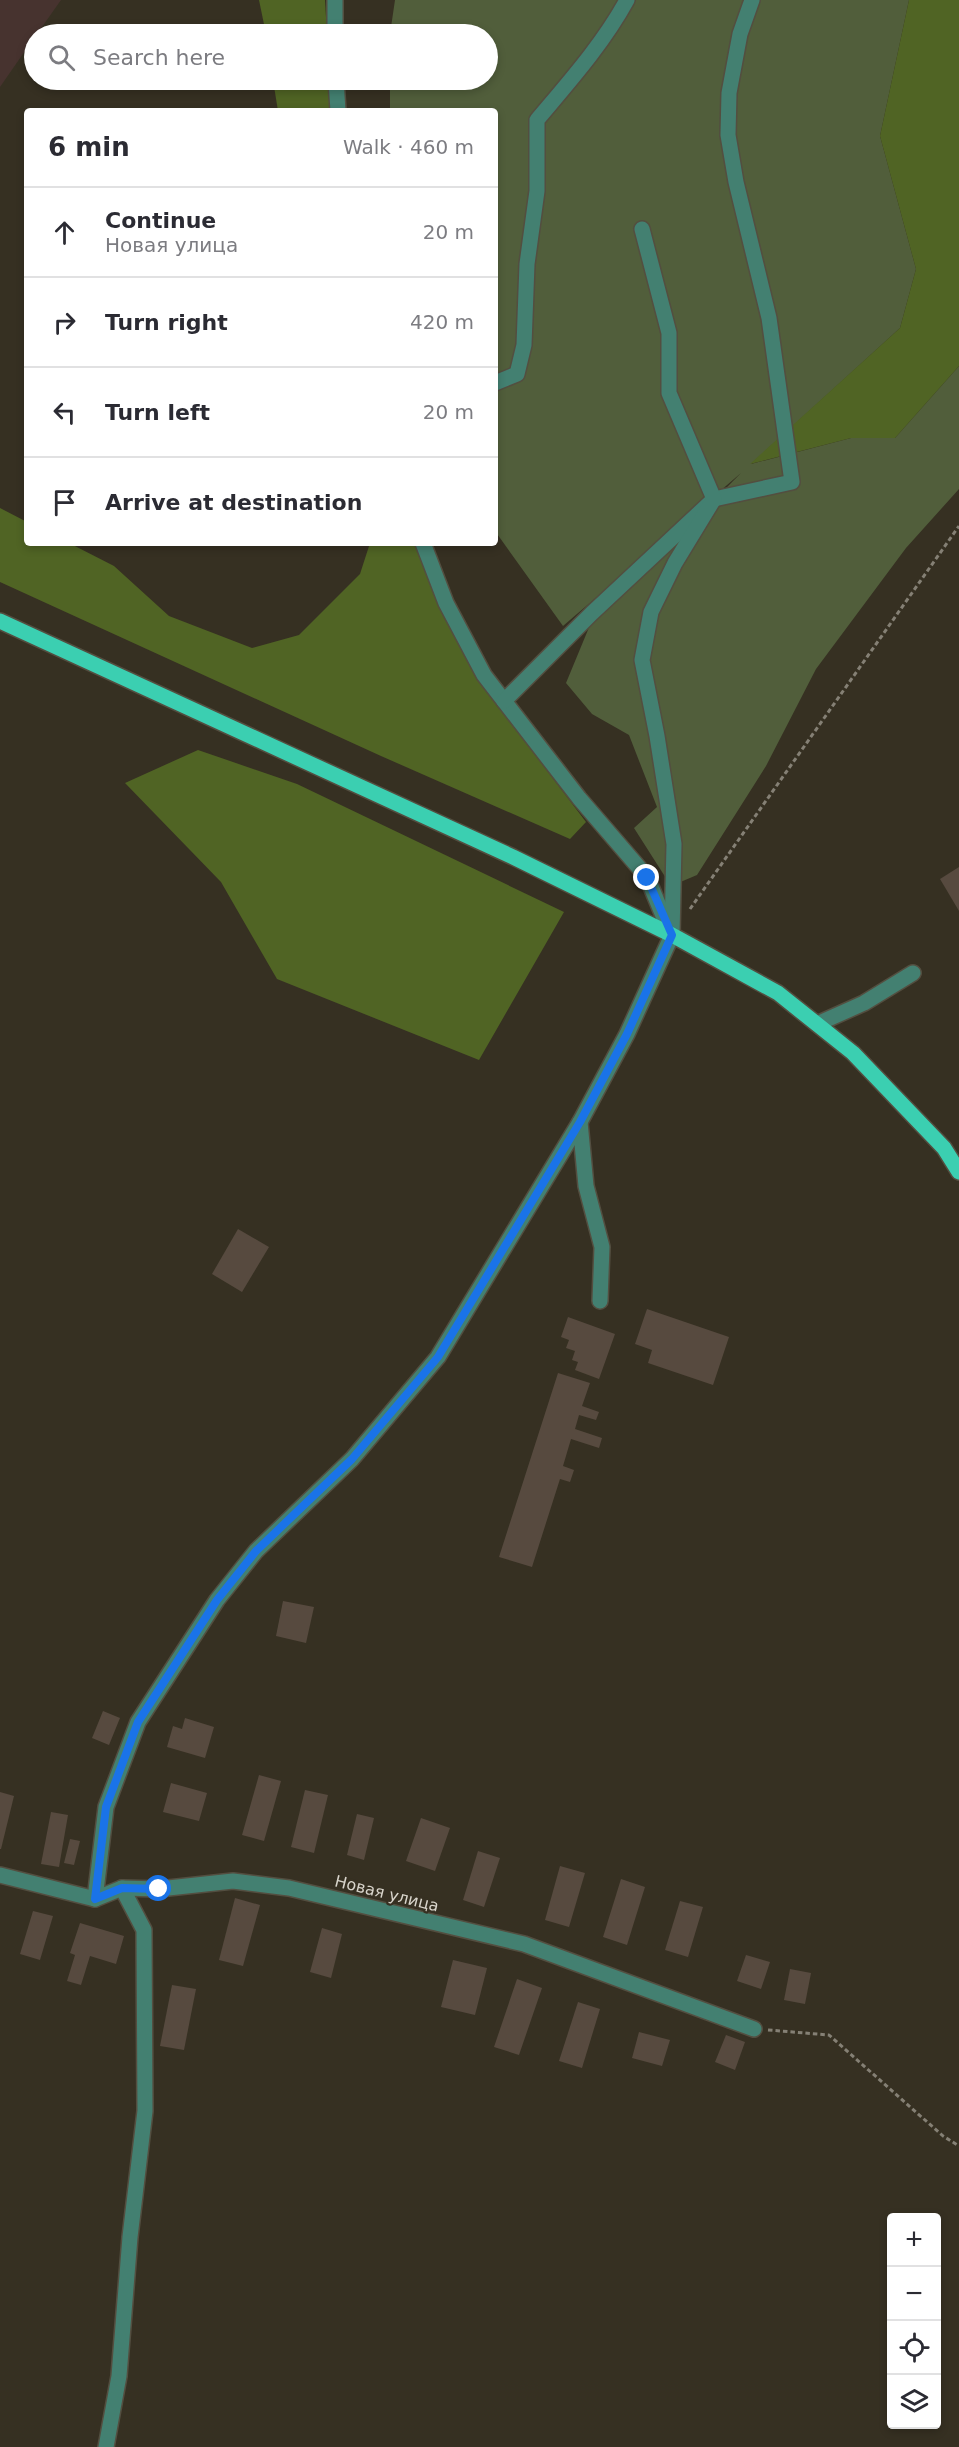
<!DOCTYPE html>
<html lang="en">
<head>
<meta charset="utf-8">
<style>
	:root { --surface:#fff; --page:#f7f7f7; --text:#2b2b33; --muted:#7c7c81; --line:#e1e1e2 }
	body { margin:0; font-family:"DejaVu Sans",sans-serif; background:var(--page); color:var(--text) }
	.controls { position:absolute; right:18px; bottom:18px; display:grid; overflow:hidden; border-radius:6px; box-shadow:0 3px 9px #0003 }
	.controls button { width:54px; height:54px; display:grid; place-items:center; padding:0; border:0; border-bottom:2px solid var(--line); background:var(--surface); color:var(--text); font:30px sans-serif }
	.stop { position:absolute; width:18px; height:18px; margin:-14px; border:4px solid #1a73e8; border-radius:50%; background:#fff }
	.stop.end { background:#1a73e8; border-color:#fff; box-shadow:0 2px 6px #0008 }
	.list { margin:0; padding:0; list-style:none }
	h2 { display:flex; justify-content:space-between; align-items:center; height:78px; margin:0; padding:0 24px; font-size:26px }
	h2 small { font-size:20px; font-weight:400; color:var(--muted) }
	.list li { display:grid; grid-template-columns:39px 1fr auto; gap:18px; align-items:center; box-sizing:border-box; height:90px; padding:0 24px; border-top:2px solid var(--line) }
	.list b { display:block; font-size:22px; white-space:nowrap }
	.list p { margin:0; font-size:20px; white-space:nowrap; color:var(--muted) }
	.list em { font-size:20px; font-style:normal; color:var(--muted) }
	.icon { flex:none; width:33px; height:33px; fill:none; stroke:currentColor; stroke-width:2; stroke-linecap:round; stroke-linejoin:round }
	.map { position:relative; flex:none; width:959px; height:2447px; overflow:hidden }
	.search { position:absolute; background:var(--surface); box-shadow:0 3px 9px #0003; left:24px; top:24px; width:474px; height:66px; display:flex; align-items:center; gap:15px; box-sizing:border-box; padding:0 21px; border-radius:33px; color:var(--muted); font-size:22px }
	.panel { position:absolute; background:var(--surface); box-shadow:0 3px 9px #0003; left:24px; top:108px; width:474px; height:438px; border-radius:6px }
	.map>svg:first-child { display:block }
	.industrial { fill:#47332f }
	.green { fill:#515e3b }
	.forest { fill:#506424 }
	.building { fill:#574a3f }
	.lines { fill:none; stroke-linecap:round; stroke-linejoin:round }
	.minor-casing { stroke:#534e40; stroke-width:18 }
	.major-casing { stroke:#534e40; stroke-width:18 }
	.path { stroke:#858075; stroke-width:3; stroke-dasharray:4.5 3; stroke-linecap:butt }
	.minor { stroke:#438071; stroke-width:15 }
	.major { stroke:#3bcfb1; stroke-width:15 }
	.route { stroke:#1a73e8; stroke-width:8 }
	.labels { text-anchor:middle; stroke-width:4.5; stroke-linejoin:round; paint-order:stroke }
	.street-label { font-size:16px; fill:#d8d4cb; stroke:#363022 }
</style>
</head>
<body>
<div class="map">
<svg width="959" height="2447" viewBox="0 0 959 2447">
	<rect width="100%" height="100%" fill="#363022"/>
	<!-- industrial -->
	<path class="industrial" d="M0,0H61L37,34H34V38L0,87Z"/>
	<!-- green -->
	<path class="green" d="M395,0H909L880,136L916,269L900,328L751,464L851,438H895L959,366V489L906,548L816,669L766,766L697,875L671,886L634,828L657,807L629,735L592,714L566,683L590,625L741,473L563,626L495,531V111H390V80H488V34H390Z"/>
	<!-- forest -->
	<g class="forest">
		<path d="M259,0H325L327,34H266Z"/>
		<path d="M909,0H959V366L895,438H851L750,464L900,328L916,269L880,136Z"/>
		<path d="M273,80H331L334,111H278Z"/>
		<path d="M0,508L27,522V543H69L114,566L169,616L252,648L299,635L360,574L370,543H413L430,552L505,715L586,822L570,839L381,756L0,582Z"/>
		<path d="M198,750L297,784L564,912L479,1060L277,979L221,882L125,783Z"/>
	</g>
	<!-- building -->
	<g class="building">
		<path d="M959,867V911L940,879Z"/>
		<path d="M238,1229L269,1247L242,1292L212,1274Z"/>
		<path d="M647,1309L729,1337L713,1385L648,1363L652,1350L635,1344Z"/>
		<path d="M568,1317L615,1334L599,1379L575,1370L578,1362L572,1360L575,1351L566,1348L569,1340L561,1337Z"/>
		<path d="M558,1373L590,1383L582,1406L599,1412L596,1420L579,1415L575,1429L602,1438L599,1448L571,1439L563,1466L574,1470L570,1482L560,1479L532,1567L499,1557Z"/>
		<path d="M283,1601L314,1607L306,1643L276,1636Z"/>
		<path d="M103,1711L120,1718L109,1745L92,1738Z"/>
		<path d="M185,1718L214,1727L205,1758L167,1747L173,1726L182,1729Z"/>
		<path d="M259,1775L281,1781L264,1841L242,1835Z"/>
		<path d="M171,1783L207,1793L199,1821L163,1812Z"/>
		<path d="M305,1790L328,1795L314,1853L291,1847Z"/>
		<path d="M0,1792L14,1796L1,1849H0Z"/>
		<path d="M51,1812L68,1815L59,1867L41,1864Z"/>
		<path d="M357,1814L374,1818L364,1860L347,1855Z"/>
		<path d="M421,1818L450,1828L435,1871L406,1861Z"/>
		<path d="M70,1839L80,1841L74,1865L64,1863Z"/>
		<path d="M478,1851L500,1858L484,1907L463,1900Z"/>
		<path d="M560,1866L585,1873L569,1927L545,1920Z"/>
		<path d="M621,1879L645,1887L627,1945L603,1937Z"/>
		<path d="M235,1898L260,1905L243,1966L219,1960Z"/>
		<path d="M680,1901L703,1907L688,1957L665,1950Z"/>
		<path d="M33,1911L53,1916L40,1960L20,1954Z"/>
		<path d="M80,1923L124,1936L116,1964L90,1956L81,1985L67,1981L75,1955L70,1953Z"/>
		<path d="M322,1928L342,1934L331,1978L310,1972Z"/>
		<path d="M746,1955L770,1962L761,1989L737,1981Z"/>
		<path d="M453,1960L487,1968L475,2015L441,2007Z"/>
		<path d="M790,1969L811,1973L805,2004L784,2000Z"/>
		<path d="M517,1979L542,1988L519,2055L494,2047Z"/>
		<path d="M172,1985L196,1989L184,2050L160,2046Z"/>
		<path d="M578,2002L600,2009L582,2068L559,2061Z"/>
		<path d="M639,2032L670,2040L662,2066L632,2058Z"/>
		<path d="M726,2035L745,2042L735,2070L715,2062Z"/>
	</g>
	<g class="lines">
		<defs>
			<g id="minor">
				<path d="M335,0V34"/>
				<path d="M336,80L338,111"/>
				<path d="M495,383L517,374L524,345L527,264L537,191V120C569,82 603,44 627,0"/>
				<path d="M423,543L446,603L484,675L579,798L647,877L669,930"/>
				<path d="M504,701L592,613L714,499L792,482L769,318L736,182L728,135L729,93L740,34L752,0"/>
				<path d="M817,1024L864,1003L913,973"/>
				<path d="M580,1122L586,1186L602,1247L600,1301"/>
				<path d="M0,1875L95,1899L122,1888L159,1889L233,1881L289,1888L524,1944L754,2029"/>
				<path d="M95,1899L106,1807L138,1722L217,1600L256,1551L352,1459L438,1357L580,1122L627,1034L672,935L674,844L657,736L642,660L651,612L675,563L714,499L669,393V333L642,229"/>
				<path d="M106,2447L119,2376L130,2237L145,2111L144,1930L122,1888"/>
			</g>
			<path id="major" d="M0,621L513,857L672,935L778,993L853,1053L944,1148L959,1172"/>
		</defs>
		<!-- minor casing -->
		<use href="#minor" class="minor-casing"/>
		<!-- major casing -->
		<use href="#major" class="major-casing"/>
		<!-- path -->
		<g class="path">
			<path d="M690,909L959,526"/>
			<path d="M768,2030L829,2035L943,2136L959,2146"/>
		</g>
		<!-- minor -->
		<use href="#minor" class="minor"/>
		<!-- major -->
		<use href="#major" class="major"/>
	</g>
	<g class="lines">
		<!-- route -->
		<path class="route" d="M159,1889L122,1888L95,1899L106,1807L138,1722L217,1600L256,1551L352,1459L438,1357L580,1122L627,1034L672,935L647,878"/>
	</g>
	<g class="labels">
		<!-- street labels -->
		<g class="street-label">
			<text transform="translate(387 1893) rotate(14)" y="6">Новая улица</text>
		</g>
	</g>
</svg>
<div class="controls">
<button>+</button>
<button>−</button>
<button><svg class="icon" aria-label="locate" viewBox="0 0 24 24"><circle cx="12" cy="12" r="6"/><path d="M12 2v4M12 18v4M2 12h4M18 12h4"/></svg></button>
<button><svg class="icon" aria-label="layers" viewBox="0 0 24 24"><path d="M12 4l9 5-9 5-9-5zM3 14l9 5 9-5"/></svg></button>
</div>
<div class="stop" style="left:159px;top:1889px"></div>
<div class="stop end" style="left:647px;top:878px"></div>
<div class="search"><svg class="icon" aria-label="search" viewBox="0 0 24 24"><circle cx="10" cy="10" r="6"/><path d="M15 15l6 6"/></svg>Search here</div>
<section class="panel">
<h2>6 min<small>Walk · 460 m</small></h2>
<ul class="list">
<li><svg class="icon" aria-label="ahead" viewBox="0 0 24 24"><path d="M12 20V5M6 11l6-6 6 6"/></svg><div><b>Continue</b><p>Новая улица</p></div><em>20 m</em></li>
<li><svg class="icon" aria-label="right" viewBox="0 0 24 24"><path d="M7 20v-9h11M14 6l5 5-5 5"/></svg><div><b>Turn right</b></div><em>420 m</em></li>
<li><svg class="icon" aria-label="left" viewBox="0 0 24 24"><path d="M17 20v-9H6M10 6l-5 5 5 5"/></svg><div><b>Turn left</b></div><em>20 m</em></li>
<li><svg class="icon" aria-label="arrive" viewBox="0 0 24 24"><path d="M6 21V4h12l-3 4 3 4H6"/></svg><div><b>Arrive at destination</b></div></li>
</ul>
</section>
</div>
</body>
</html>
